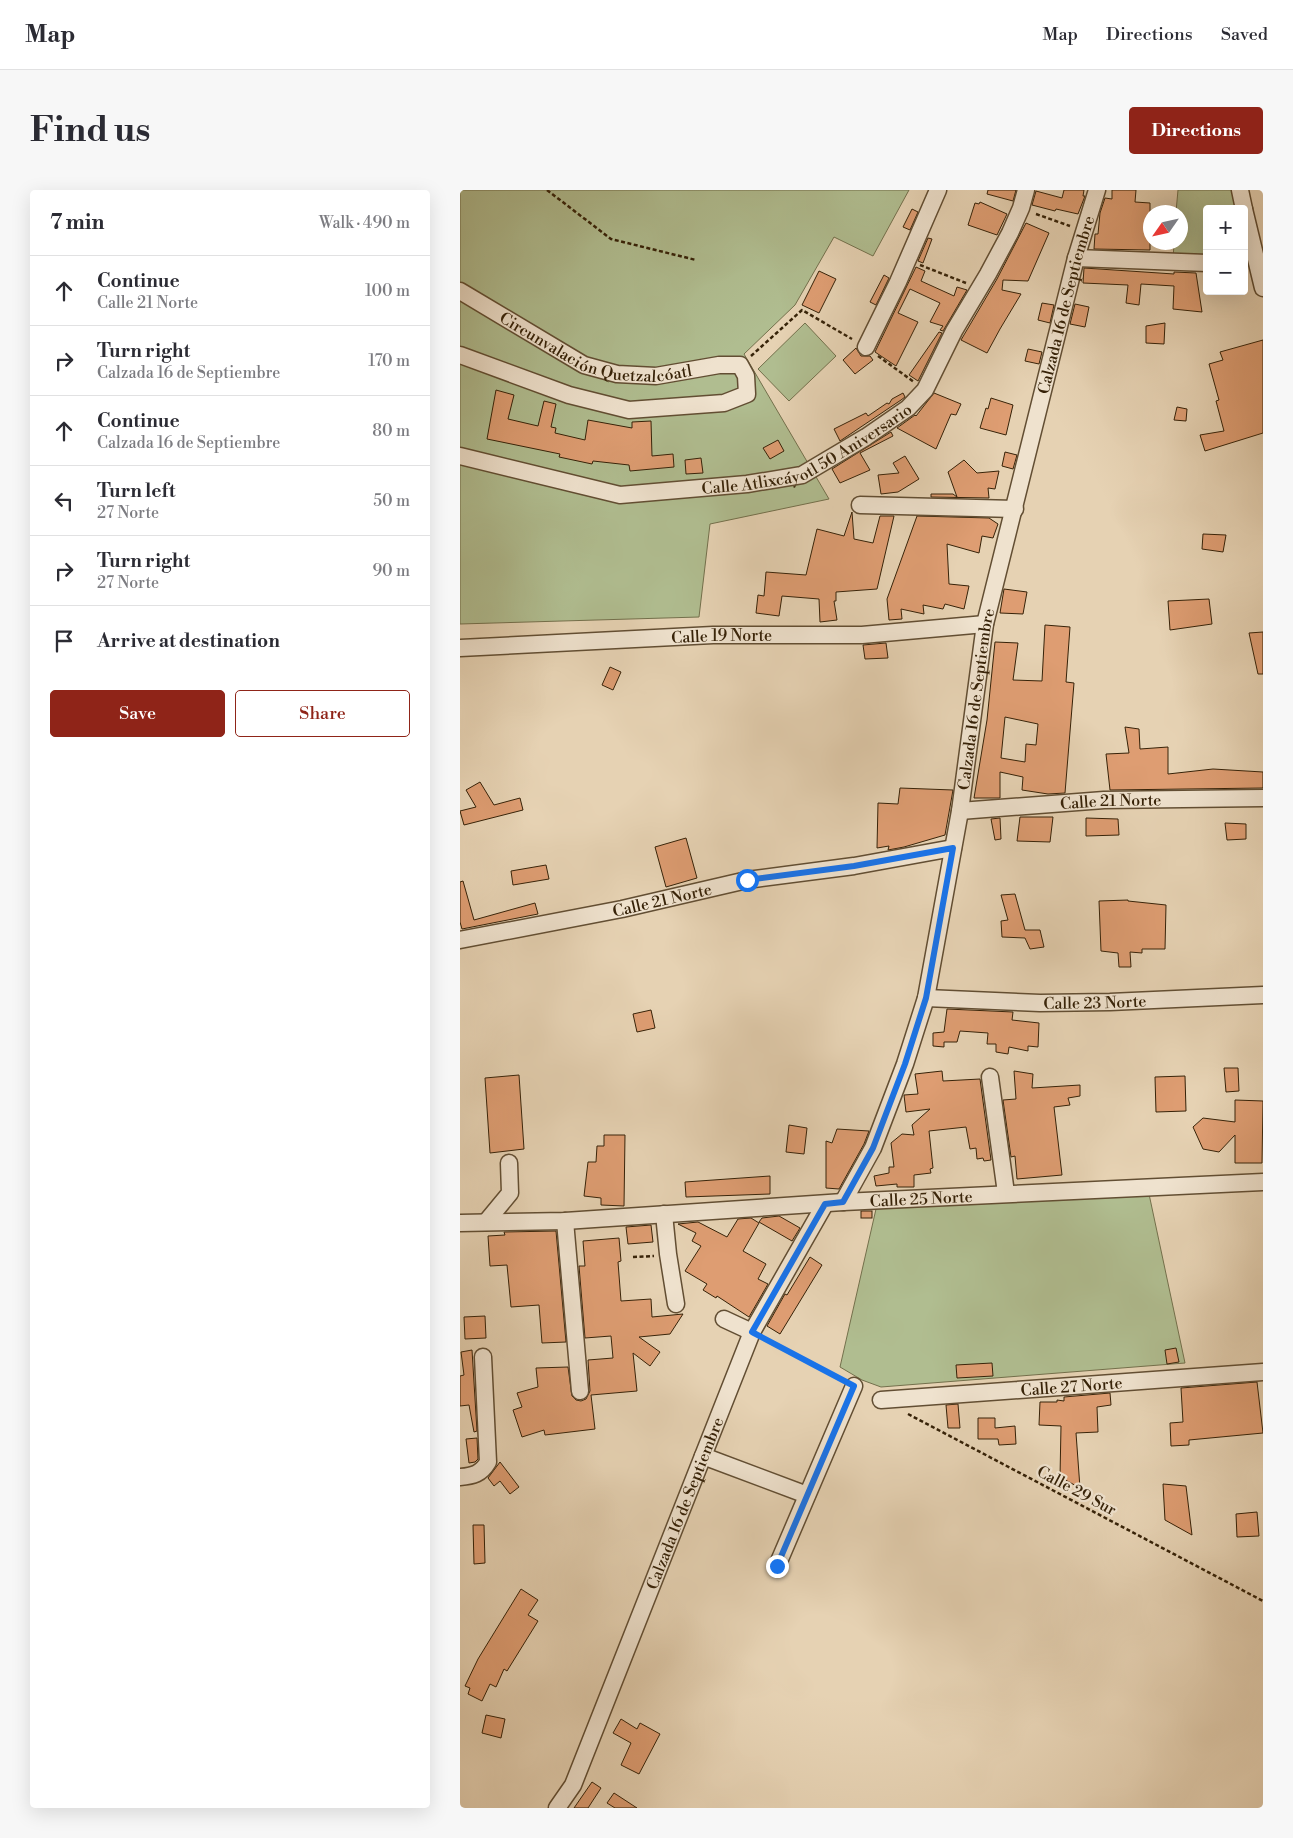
<!DOCTYPE html>
<html lang="en">
<head>
<meta charset="utf-8">
<style>
	:root { --surface:#fff; --page:#f7f7f7; --text:#2b2b33; --muted:#7c7c81; --line:#e1e1e2; --accent:#8f2418 }
	body { margin:0; font-family:"Libre Bodoni",serif; background:var(--page); color:var(--text) }
	.controls { position:absolute; right:15px; top:15px; display:grid; overflow:hidden; border-radius:5px; box-shadow:0 5px 20px #0002 }
	.controls button { width:45px; height:45px; display:grid; place-items:center; padding:0; border:0; border-bottom:1px solid var(--line); background:var(--surface); color:var(--text); font:25px sans-serif }
	.compass { position:absolute; left:683px; top:15px; width:45px; height:45px; border-radius:50%; background:var(--surface); box-shadow:0 5px 20px #0002; rotate:236deg }
	.stop { position:absolute; width:15px; height:15px; margin:-11px; border:4px solid #1a73e8; border-radius:50%; background:#fff }
	.stop.end { background:#1a73e8; border-color:#fff; box-shadow:0 1px 5px #0008 }
	.list { margin:0; padding:0; list-style:none }
	h2 { display:flex; justify-content:space-between; align-items:center; height:65px; margin:0; padding:0 20px; font-size:21px }
	h2 small { font-size:16px; font-weight:400; color:var(--muted) }
	.list li { display:grid; grid-template-columns:32px 1fr auto; gap:15px; align-items:center; box-sizing:border-box; height:70px; padding:0 20px; border-top:1px solid var(--line) }
	.list b { display:block; font-size:19px; white-space:nowrap }
	.list p { margin:0; font-size:16px; white-space:nowrap; color:var(--muted) }
	.list em { font-size:16px; font-style:normal; color:var(--muted) }
	.actions { display:flex; gap:10px; padding:15px 20px }
	.actions a { flex:1; padding:11px 0; border:1px solid var(--accent); border-radius:5px; text-align:center; font-size:18px; color:var(--accent) }
	.actions .main { background:var(--accent); color:#fff }
	.icon { flex:none; width:28px; height:28px; fill:none; stroke:currentColor; stroke-width:2; stroke-linecap:round; stroke-linejoin:round }
	.map { position:relative; flex:none; width:803px; height:1618px; overflow:hidden; border-radius:5px }
	header { display:flex; align-items:center; gap:30px; box-sizing:border-box; height:70px; padding:0 25px; background:var(--surface); border-bottom:1px solid var(--line) }
	header strong { font-size:24px }
	nav { display:flex; gap:28px; margin-inline-start:auto; font-size:18px }
	.intro { display:flex; align-items:center; justify-content:space-between; box-sizing:border-box; height:120px; padding:0 30px }
	h1 { margin:0; font-size:35px }
	.button { padding:12px 22px; border-radius:5px; background:var(--accent); color:#fff; font-size:18px; font-weight:700 }
	main { display:flex; gap:30px; padding:0 30px }
	aside { flex:1; background:var(--surface); border-radius:5px; box-shadow:0 5px 20px #0002 }
	.map>svg:first-child { display:block }
	.green { fill:#b0bd90; stroke:#73704c }
	.building { fill:#de9d72; stroke:#362208; fill-rule:evenodd }
	.lines { fill:none; stroke-linecap:round; stroke-linejoin:round }
	.minor-casing { stroke:#624e33; stroke-width:19 }
	.path { stroke:#362208; stroke-width:2.5; stroke-dasharray:4 2.5; stroke-linecap:butt }
	.minor { stroke:#efe2ce; stroke-width:16 }
	.route { stroke:#1a73e8; stroke-width:6 }
	.labels { text-anchor:middle; stroke-width:4.5; stroke-linejoin:round; paint-order:stroke }
	.street-label { font-size:16px; fill:#362208; stroke:#efe2ce }
</style>
</head>
<body>
<header>
<strong>Map</strong>
<nav><a>Map</a><a>Directions</a><a>Saved</a></nav>
</header>
<div class="intro"><h1>Find us</h1><a class="button">Directions</a></div>
<main>
<aside>
<h2>7 min<small>Walk · 490 m</small></h2>
<ul class="list">
<li><svg class="icon" aria-label="ahead" viewBox="0 0 24 24"><path d="M12 20V5M6 11l6-6 6 6"/></svg><div><b>Continue</b><p>Calle 21 Norte</p></div><em>100 m</em></li>
<li><svg class="icon" aria-label="right" viewBox="0 0 24 24"><path d="M7 20v-9h11M14 6l5 5-5 5"/></svg><div><b>Turn right</b><p>Calzada 16 de Septiembre</p></div><em>170 m</em></li>
<li><svg class="icon" aria-label="ahead" viewBox="0 0 24 24"><path d="M12 20V5M6 11l6-6 6 6"/></svg><div><b>Continue</b><p>Calzada 16 de Septiembre</p></div><em>80 m</em></li>
<li><svg class="icon" aria-label="left" viewBox="0 0 24 24"><path d="M17 20v-9H6M10 6l-5 5 5 5"/></svg><div><b>Turn left</b><p>27 Norte</p></div><em>50 m</em></li>
<li><svg class="icon" aria-label="right" viewBox="0 0 24 24"><path d="M7 20v-9h11M14 6l5 5-5 5"/></svg><div><b>Turn right</b><p>27 Norte</p></div><em>90 m</em></li>
<li><svg class="icon" aria-label="arrive" viewBox="0 0 24 24"><path d="M6 21V4h12l-3 4 3 4H6"/></svg><div><b>Arrive at destination</b></div></li>
</ul>
<div class="actions"><a class="main">Save</a><a>Share</a></div>
</aside>
<div class="map">
<svg width="803" height="1618" viewBox="0 0 803 1618">
	<rect width="100%" height="100%" fill="#e6d2b3"/>
	<filter id="stains"><feTurbulence type="fractalNoise" baseFrequency=".004" numOctaves="4"/><feColorMatrix values="0 0 0 0 .2 0 0 0 0 .09 0 0 0 0 .02 0 0 0 .5 -.17"/></filter>
	<radialGradient id="worn" r=".72"><stop offset=".6" stop-color="#630" stop-opacity="0"/><stop offset="1" stop-color="#630" stop-opacity=".3"/></radialGradient>
	<!-- green -->
	<g class="green">
		<path d="M0,0H449L413,66L374,47L335,115L284,164L369,309L250,334L239,427L0,434Z"/>
		<path d="M718,0H772L777,19H747V71L713,70L714,53L721,52V22H716Z"/>
		<path d="M345,133L376,166L329,211L298,179Z"/>
		<path d="M689,1004L725,1173L421,1197L402,1190L380,1177L416,1019Z"/>
	</g>
	<!-- building -->
	<g class="building">
		<path d="M528,0H556L553,11L527,4Z"/>
		<path d="M604,0H624L623,6H625L618,24L596,19L595,21L572,15L576,1L602,8Z"/>
		<path d="M652,0H676L675,12L690,13V60L634,59L635,44H638L640,23L645,8L652,9Z"/>
		<path d="M520,12L547,24L537,45L508,35L515,13L519,14Z"/>
		<path d="M452,19L458,22L450,40L443,37Z"/>
		<path d="M566,33L589,43L568,91L543,90L542,100L561,104L540,139L527,163L501,150L537,89Z"/>
		<path d="M468,48L472,49L463,73L458,71Z"/>
		<path d="M456,77L465,81L461,91L494,106L497,97L507,100L483,141L480,140L483,136L470,132L480,113L450,99L438,123L458,132L436,176L415,162Z"/>
		<path d="M624,78L714,84V82L736,83L742,122L713,119L714,96L681,94L679,115L666,113L668,95L623,93Z"/>
		<path d="M359,81L376,89L359,123L342,115Z"/>
		<path d="M424,85L429,88L416,115L410,112Z"/>
		<path d="M582,113L594,115L590,133L578,130Z"/>
		<path d="M615,114L629,117L625,137L610,134Z"/>
		<path d="M705,133L704,154L686,153V136Z"/>
		<path d="M479,142L482,143L458,191L449,185Z"/>
		<path d="M803,150V243L745,261L740,245L764,241L756,211L759,210L749,174L763,170L760,162Z"/>
		<path d="M396,158L401,166H410L413,170L395,184L383,170Z"/>
		<path d="M568,159L582,162L579,174L565,171Z"/>
		<path d="M36,200L54,205L48,229L78,236L84,211L96,214L91,237L96,238L95,243L125,250L128,230L172,238V232L191,231L192,266L213,264L214,277L170,281L169,275L133,271L132,274L99,267L100,264L27,249Z"/>
		<path d="M443,203L445,207L441,210L380,251L374,239L406,223L408,226L427,213L429,214L432,209Z"/>
		<path d="M474,203L501,214L496,225L491,224L476,259L437,238L455,225L456,226Z"/>
		<path d="M531,208L553,215L546,245L520,238L526,218L528,219Z"/>
		<path d="M717,217L727,219L726,231L714,230Z"/>
		<path d="M431,242L433,246L400,263L410,280L380,293L372,279Z"/>
		<path d="M318,250L324,261L310,269L303,258Z"/>
		<path d="M545,262L557,265L553,279L542,276Z"/>
		<path d="M445,266L459,289L438,302L421,304L418,285L439,283L433,273Z"/>
		<path d="M241,268L243,283L226,284L225,270Z"/>
		<path d="M504,270L517,283L539,281L535,299L528,298L529,308L471,307V304H493L497,307L488,282Z"/>
		<path d="M392,322L394,349L413,353L420,326H434L417,399L376,402V411H374L377,430L360,432L359,409L322,406L319,426L296,423L298,405L304,406L306,382L346,385L357,339L384,346Z"/>
		<path d="M457,326L529,328L538,334L533,348L522,346L519,363L487,354L489,394L509,396L504,419L485,414L483,419L463,415L464,424L441,419L442,429L429,430L427,409Z"/>
		<path d="M743,344L766,345L763,362L742,359Z"/>
		<path d="M544,399L567,402L563,424L540,423Z"/>
		<path d="M749,409L752,434L710,440L708,411Z"/>
		<path d="M585,435L610,437L606,492L614,493L605,603L588,604L562,600L563,587L540,582V608H514L527,530L535,452L558,453L553,490L582,491ZM545,527L578,534L576,555L566,554L565,572L541,568Z"/>
		<path d="M803,442V484H798L789,443Z"/>
		<path d="M426,453L428,468L405,469L403,455Z"/>
		<path d="M150,477L161,482L153,500L142,495Z"/>
		<path d="M665,537L679,539L680,559L708,557V584L753,579L803,582V598L650,600L646,564L669,563Z"/>
		<path d="M20,592L34,615L60,608L63,620L4,635L0,621L16,617L6,600Z"/>
		<path d="M440,598L493,600L485,645L444,657L428,660L429,656L417,658L418,613L438,614Z"/>
		<path d="M560,627H593L590,652L557,651Z"/>
		<path d="M540,628L541,649L535,650L531,629Z"/>
		<path d="M626,628L658,629L659,645L626,646Z"/>
		<path d="M765,633L786,634V649L767,650Z"/>
		<path d="M226,648L237,688L206,697L195,657Z"/>
		<path d="M86,675L89,689L53,695L51,681Z"/>
		<path d="M3,691L14,730L75,713L78,724L2,739L0,732V692Z"/>
		<path d="M555,704L565,740H580L584,757L570,759L565,748L542,747L541,731L548,730L541,705Z"/>
		<path d="M668,710V711L706,715L705,759H682V763L670,762L671,777H659L658,763L641,761L639,711Z"/>
		<path d="M487,819L553,822L552,830L579,833L578,857L568,856V861L549,857L548,864L536,862V854H527L528,843L500,841L497,852H484V857L473,856V843L484,842Z"/>
		<path d="M191,820L195,838L177,842L173,824Z"/>
		<path d="M764,878H778L779,901L766,902Z"/>
		<path d="M482,881L483,891L520,889L531,970L524,971L523,968L517,969L516,958L510,959L506,937L469,941L473,978L470,979L471,983L454,985V997H437V994L416,996L414,986L429,983V977H434L431,953L442,944L454,945L452,935L470,919L446,922L444,905L458,904L455,884Z"/>
		<path d="M554,881L573,884L572,898L620,895V906L608,908L610,915L594,917L602,985L557,989L555,966L551,967L543,910L556,909Z"/>
		<path d="M59,885L64,959L30,963L25,888Z"/>
		<path d="M725,886L726,921L696,922L695,887Z"/>
		<path d="M775,910L803,911L802,973H775V945L759,962L743,959L733,937L743,928L775,932Z"/>
		<path d="M329,935L347,938L344,964L326,962Z"/>
		<path d="M377,939L409,941L404,954L379,999L366,998V951L372,953Z"/>
		<path d="M144,945H165L164,1016L141,1015V1008L124,1006L128,972H136L137,956H144Z"/>
		<path d="M310,986V1004L226,1007L225,992Z"/>
		<rect x="401" y="1021" width="11" height="7"/>
		<path d="M319,1026L340,1038L332,1051L299,1032L302,1028Z"/>
		<path d="M291,1028L299,1033L283,1061L306,1074L298,1089L308,1094L289,1127L257,1106L256,1108L243,1100L247,1094L225,1081L241,1056L232,1051L236,1043L218,1034L238,1032L267,1047L278,1029Z"/>
		<path d="M191,1035L193,1052L168,1054L166,1037Z"/>
		<path d="M96,1041L106,1152L82,1153L79,1115L51,1117L47,1075L30,1076L28,1046L45,1045L44,1042Z"/>
		<path d="M159,1048L161,1071L158,1072L161,1111L191,1109L192,1127L223,1124L210,1144L179,1147L200,1162L190,1176L173,1163L177,1201L131,1205L135,1239L85,1245L84,1240L62,1247L53,1220L62,1217L57,1203L78,1197L76,1178L108,1177L112,1206L116,1210L121,1211L126,1209L130,1201L128,1170L153,1168L151,1146L125,1148L119,1076H125L123,1051Z"/>
		<path d="M350,1067L362,1075L320,1144L307,1136L325,1104L327,1105Z"/>
		<path d="M25,1126L26,1148L5,1149L4,1127Z"/>
		<path d="M716,1158L719,1172L707,1174L705,1160Z"/>
		<path d="M12,1160L17,1241L14,1242L9,1215L0,1216V1186L4,1185L1,1162Z"/>
		<path d="M532,1173L533,1186L497,1188L496,1175Z"/>
		<path d="M797,1192L803,1243L729,1250V1255L711,1256L710,1233L723,1232L721,1198Z"/>
		<path d="M650,1203L651,1215L637,1217L638,1242L616,1243L620,1298L600,1287L601,1236L579,1235L580,1212H597V1210L604,1211V1207Z"/>
		<path d="M498,1214L500,1238H488L486,1215Z"/>
		<path d="M518,1228H535V1238L555,1236L556,1254L539,1255L538,1249H518Z"/>
		<path d="M17,1248L18,1269L15,1272L9,1273L6,1249Z"/>
		<path d="M40,1272L59,1297L50,1304L40,1291L34,1296L28,1288Z"/>
		<path d="M703,1294L726,1296L732,1345L705,1330Z"/>
		<path d="M797,1322L799,1346L777,1347L776,1324Z"/>
		<path d="M13,1335H24L25,1373L14,1374Z"/>
		<path d="M61,1399L78,1410L68,1425L78,1431L47,1481L44,1479L36,1497L30,1494L22,1511L8,1504L10,1498L5,1496L18,1469Z"/>
		<path d="M26,1525L45,1529L41,1548L22,1543Z"/>
		<path d="M161,1529L177,1539L180,1533L200,1544L179,1584L161,1575L171,1553L153,1543Z"/>
		<path d="M132,1592L141,1598L128,1618H114Z"/>
		<path d="M154,1603L177,1618H155L147,1613Z"/>
	</g>
	<g class="lines">
		<defs>
			<g id="minor">
				<path d="M780,0L784,19"/>
				<path d="M784,19L803,98"/>
				<path d="M616,68L747,73"/>
				<path id="s1" d="M0,101L124,175L157,184L196,186L259,175H280L286,186L287,204L264,213L169,220L109,205L0,165"/>
				<path d="M406,157L438,92L478,0"/>
				<path id="s2" d="M0,266L160,305L287,294L342,285L406,247L448,218L465,200L494,141L528,84L550,43L561,18L566,0"/>
				<path d="M400,315L555,319"/>
				<path id="s3" d="M0,458L253,445H402L525,434"/>
				<path id="s4" d="M500,621L644,610L803,608"/>
				<path id="s5" d="M0,750L162,719L287,690L394,676L493,658"/>
				<path id="s6" d="M466,808L580,813L650,812L803,805"/>
				<path d="M530,887L546,1003"/>
				<path id="s7" d="M383,1012L413,958L445,874L466,808L500,621L525,434L616,68L637,0"/>
				<path d="M204,1024L208,1064L216,1114"/>
				<path d="M105,1031L120,1201"/>
				<path d="M26,1032L50,1003L49,973"/>
				<path id="s8" d="M0,1033L105,1031L383,1012L803,992"/>
				<path d="M264,1129L292,1142"/>
				<path id="s9" d="M421,1210L803,1182"/>
				<path d="M243,1266L347,1305"/>
				<path d="M0,1287C13,1286 21,1284 28,1272L23,1167"/>
				<path d="M317,1376L394,1196"/>
				<path id="s10" d="M97,1618L113,1595L292,1142L365,1014"/>
			</g>
		</defs>
		<!-- minor casing -->
		<use href="#minor" class="minor-casing"/>
		<!-- path -->
		<g class="path">
			<path d="M87,0L151,49L236,70"/>
			<path d="M576,24L610,36"/>
			<path d="M460,75L506,93"/>
			<path d="M291,166L342,120L392,149"/>
			<path d="M418,166L454,192"/>
			<path d="M173,1067L194,1066"/>
			<path d="M304,1149L381,1189"/>
			<path d="M448,1224L803,1411"/>
		</g>
		<!-- minor -->
		<use href="#minor" class="minor"/>
	</g>
	<g class="lines">
		<!-- route -->
		<path class="route" d="M287,690L394,676L493,658L466,808L445,874L413,958L383,1012L365,1014L292,1142L394,1196L317,1376"/>
	</g>
	<g class="labels">
		<!-- street labels -->
		<g class="street-label">
			<text dy="6" stroke="none"><textPath href="#s7" startOffset="929">Calzada 16 de Septiembre</textPath></text>
			<text dy="6" stroke="none"><textPath href="#s1" startOffset="151">Circunvalación Quetzalcóatl</textPath></text>
			<text dy="6" stroke="none"><textPath href="#s2" startOffset="361">Calle Atlixcáyotl 50 Aniversario</textPath></text>
			<text dy="6" stroke="none"><textPath href="#s3" startOffset="262">Calle 19 Norte</textPath></text>
			<text dy="6" stroke="none"><textPath href="#s7" startOffset="524">Calzada 16 de Septiembre</textPath></text>
			<text dy="6" stroke="none"><textPath href="#s4" startOffset="151">Calle 21 Norte</textPath></text>
			<text dy="6" stroke="none"><textPath href="#s5" startOffset="206">Calle 21 Norte</textPath></text>
			<text dy="6" stroke="none"><textPath href="#s6" startOffset="169">Calle 23 Norte</textPath></text>
			<text dy="6" stroke="none"><textPath href="#s8" startOffset="462">Calle 25 Norte</textPath></text>
			<text dy="6" stroke="none"><textPath href="#s9" startOffset="191">Calle 27 Norte</textPath></text>
			<text transform="translate(617 1300) rotate(28)" y="6">Calle 29 Sur</text>
			<text dy="6" stroke="none"><textPath href="#s10" startOffset="331">Calzada 16 de Septiembre</textPath></text>
		</g>
	</g>
	<rect width="100%" height="100%" filter="url(#stains)"/>
	<rect width="100%" height="100%" fill="url(#worn)"/>
</svg>
<div class="controls">
<button>+</button>
<button>−</button>
</div>
<svg class="compass" viewBox="-18 -18 36 36"><path d="M0-13l5 13h-10z" fill="#e53935"/><path d="M0 13l5-13h-10z" fill="#7c7c81"/></svg>
<div class="stop" style="left:287px;top:690px"></div>
<div class="stop end" style="left:317px;top:1376px"></div>
</div>
</main>
</body>
</html>
